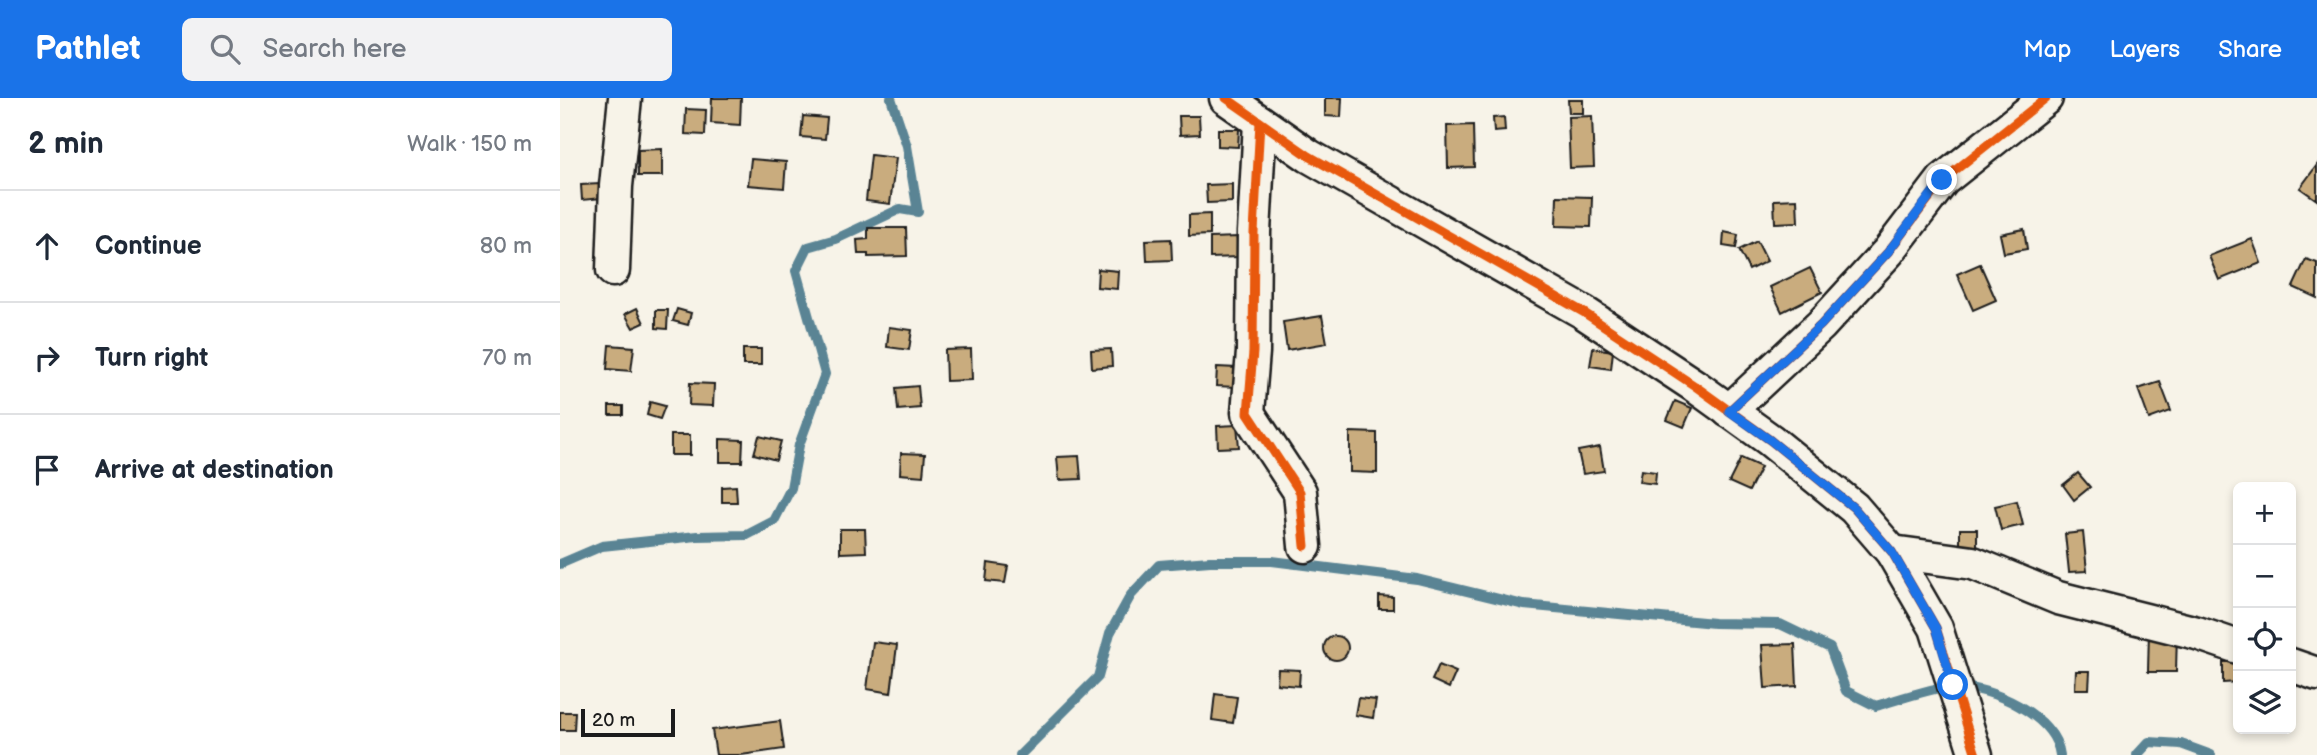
<!DOCTYPE html>
<html lang="en">
<head>
<meta charset="utf-8">
<style>
	:root { --surface:#fff; --page:#f2f2f3; --text:#1f2937; --muted:#747a83; --line:#e0e1e3; --accent:#1a73e8 }
	body { margin:0; font-family:"Balsamiq Sans",sans-serif; background:var(--page); color:var(--text) }
	.controls { position:absolute; right:21px; bottom:21px; display:grid; overflow:hidden; border-radius:10px; box-shadow:0 4px 10px #0003 }
	.controls button { width:63px; height:63px; display:grid; place-items:center; padding:0; border:0; border-bottom:2px solid var(--line); background:var(--surface); color:var(--text); font:35px sans-serif }
	.scale { position:absolute; left:21px; bottom:18px; width:94px; box-sizing:border-box; padding-left:7px; border:4px solid #1c1c1c; border-top:0; font-size:19px; line-height:24px; white-space:nowrap; color:#1c1c1c; -webkit-text-stroke:5px #f7f3e8; paint-order:stroke }
	.stop { position:absolute; width:21px; height:21px; margin:-16px; border:5px solid #1a73e8; border-radius:50%; background:#fff }
	.stop.end { background:#1a73e8; border-color:#fff; box-shadow:0 2px 7px #0008 }
	.list { margin:0; padding:0; list-style:none }
	h2 { display:flex; justify-content:space-between; align-items:center; height:91px; margin:0; padding:0 28px; font-size:30px }
	h2 small { font-size:23px; font-weight:400; color:var(--muted) }
	.list li { display:grid; grid-template-columns:46px 1fr auto; gap:21px; align-items:center; box-sizing:border-box; height:112px; padding:0 28px; border-top:2px solid var(--line) }
	.list b { display:block; font-size:26px; white-space:nowrap }
	.list em { font-size:23px; font-style:normal; color:var(--muted) }
	.icon { flex:none; width:38px; height:38px; fill:none; stroke:currentColor; stroke-width:2; stroke-linecap:round; stroke-linejoin:round }
	.map { position:relative; flex:none; width:1757px; height:657px; overflow:hidden }
	header { display:flex; align-items:center; gap:42px; box-sizing:border-box; height:98px; padding:0 35px; background:var(--accent); color:#fff }
	header strong { font-size:33px }
	nav { display:flex; gap:38px; margin-inline-start:auto; font-size:24px }
	.search { width:490px; height:63px; background:var(--page); display:flex; align-items:center; gap:18px; box-sizing:border-box; padding:0 24px; border-radius:10px; color:var(--muted); font-size:26px }
	main { display:flex }
	aside { flex:1; background:var(--surface) }
	.map>svg:first-child { display:block }
	.lines { fill:none; stroke-linecap:round; stroke-linejoin:round }
	.stream { stroke:#5a8494; stroke-width:10 }
	.building { fill:#c9ac7e; stroke:#1c1c1c; stroke-width:2 }
	.minor-casing { stroke:#1c1c1c; stroke-width:37 }
	.minor { stroke:#f7f3e8; stroke-width:32 }
	.cycleway-casing { stroke:#f7f3e8; stroke-width:13 }
	.cycleway { stroke:#e8590c; stroke-width:9 }
	.route { stroke:#1a73e8; stroke-width:9 }
</style>
</head>
<body>
<header>
<strong>Pathlet</strong>
<div class="search"><svg class="icon" aria-label="search" viewBox="0 0 24 24"><circle cx="10" cy="10" r="6"/><path d="M15 15l6 6"/></svg>Search here</div>
<nav><a>Map</a><a>Layers</a><a>Share</a></nav>
</header>
<main>
<aside>
<h2>2 min<small>Walk · 150 m</small></h2>
<ul class="list">
<li><svg class="icon" aria-label="ahead" viewBox="0 0 24 24"><path d="M12 20V5M6 11l6-6 6 6"/></svg><div><b>Continue</b></div><em>80 m</em></li>
<li><svg class="icon" aria-label="right" viewBox="0 0 24 24"><path d="M7 20v-9h11M14 6l5 5-5 5"/></svg><div><b>Turn right</b></div><em>70 m</em></li>
<li><svg class="icon" aria-label="arrive" viewBox="0 0 24 24"><path d="M6 21V4h12l-3 4 3 4H6"/></svg><div><b>Arrive at destination</b></div></li>
</ul>
</aside>
<div class="map">
<svg width="1757" height="657" viewBox="0 0 1757 657">
	<rect width="100%" height="100%" fill="#f7f3e8"/>
	<filter id="ink" filterUnits="userSpaceOnUse"><feTurbulence type="fractalNoise" baseFrequency=".0143" numOctaves="2"/><feDisplacementMap in="SourceGraphic" scale="14" xChannelSelector="R" yChannelSelector="G"/><feConvolveMatrix kernelMatrix="1 2 1 2 8 2 1 2 1" color-interpolation-filters="sRGB"/></filter>
	<g filter="url(#ink)">
		<g class="lines">
			<!-- stream -->
			<g class="stream">
				<path d="M0,466L42,448L137,438L187,437L214,423L231,390L239,347L265,276L236,173L248,149L276,141L340,111L358,114L347,48L331,0"/>
				<path d="M460,657L538,579L550,535L571,497L599,467L650,463H712L857,481L964,507L1154,525L1220,526L1270,550L1286,593L1316,608C1333,603 1380,587 1394,588C1431,589 1495,617 1500,657"/>
				<path d="M1577,657L1589,644L1621,646L1651,657"/>
			</g>
		</g>
		<!-- building -->
		<g class="building">
			<path d="M152,0H181L180,27L151,25Z"/>
			<path d="M765,0H782L781,19L765,18Z"/>
			<path d="M1008,2H1023V15H1009Z"/>
			<path d="M126,11L146,12L145,37L125,36Z"/>
			<path d="M243,18L267,20L265,41L241,39Z"/>
			<path d="M619,18H639L640,36L620,37Z"/>
			<path d="M1032,18L1034,69L1010,70L1008,19Z"/>
			<path d="M944,19L945,33L934,34L933,20Z"/>
			<path d="M913,27L914,69L888,70L887,28Z"/>
			<path d="M658,31H679L678,49L658,48Z"/>
			<path d="M102,51V78H78V52Z"/>
			<path d="M311,57L336,60L330,106L306,103Z"/>
			<path d="M191,61L226,64L224,90L188,87Z"/>
			<path d="M1757,67V102L1740,90Z"/>
			<path d="M40,86L41,100L22,102L21,87Z"/>
			<path d="M672,86V104L647,105L646,87Z"/>
			<path d="M997,98L1032,99L1031,129L996,128Z"/>
			<path d="M1237,101L1238,124L1215,125L1214,102Z"/>
			<path d="M650,116V137L629,138V117Z"/>
			<path d="M308,130H346L347,158L308,159V156H298L297,142L308,141Z"/>
			<path d="M1464,131L1467,151L1444,155L1440,136Z"/>
			<path d="M1164,134L1178,137L1176,150L1163,148Z"/>
			<path d="M678,139L679,159L650,160V140Z"/>
			<path d="M611,141L612,162L587,163L586,142Z"/>
			<path d="M1692,141L1701,165L1659,182L1649,158Z"/>
			<path d="M1197,143L1207,163L1189,172L1179,152Z"/>
			<path d="M1746,161L1757,165V200L1733,189Z"/>
			<path d="M1420,166L1436,202L1413,212L1397,176Z"/>
			<path d="M1250,170L1262,194L1222,214L1210,189Z"/>
			<path d="M538,171L558,173L557,191L537,189Z"/>
			<path d="M77,210L84,225L73,230L65,216Z"/>
			<path d="M117,211L131,215L128,227L113,223Z"/>
			<path d="M96,212H108L107,231L96,230Z"/>
			<path d="M762,218L767,245L727,252L723,224Z"/>
			<path d="M329,229L352,232L349,252L327,249Z"/>
			<path d="M49,247L74,249L71,273L47,271Z"/>
			<path d="M1033,250L1053,253L1051,271L1030,268Z"/>
			<rect x="183" y="251" width="18" height="16"/>
			<path d="M411,251L412,282L386,283L385,252Z"/>
			<path d="M551,251L552,268L532,270L531,252Z"/>
			<path d="M657,269L677,270L676,289L656,288Z"/>
			<path d="M1600,284L1611,313L1589,321L1578,291Z"/>
			<path d="M130,285L154,286L153,308L129,307Z"/>
			<path d="M358,288L360,310L338,312L336,290Z"/>
			<path d="M1115,303L1132,310L1124,329L1107,322Z"/>
			<path d="M90,304L105,308L100,321L87,317Z"/>
			<rect x="49" y="308" width="14" height="9"/>
			<path d="M677,327L679,349L658,350L657,328Z"/>
			<path d="M790,334L817,335V375L790,374Z"/>
			<rect x="111" y="337" width="19" height="20"/>
			<path d="M199,338L221,343L216,362L194,356Z"/>
			<path d="M160,341L183,342L182,364H160Z"/>
			<path d="M1040,349L1044,373L1023,376L1018,353Z"/>
			<path d="M341,355L365,356L363,378L340,376Z"/>
			<path d="M519,358L521,381L499,382L497,359Z"/>
			<path d="M1181,360L1201,369L1189,393L1169,384Z"/>
			<path d="M1081,372L1096,374L1095,386L1079,384Z"/>
			<path d="M1518,375L1530,389L1514,402L1503,387Z"/>
			<path d="M176,388L177,404H162V389Z"/>
			<path d="M1457,403L1463,427L1441,432L1435,408Z"/>
			<path d="M280,431H305L306,454L280,455Z"/>
			<rect x="1400" y="431" width="17" height="18"/>
			<path d="M1523,434L1527,473L1509,474L1505,436Z"/>
			<path d="M428,465L448,468L445,485L426,483Z"/>
			<path d="M819,498L833,499V511H819Z"/>
			<path d="M1589,532L1617,533L1616,574H1588Z"/>
			<circle cx="776" cy="550" r="12"/>
			<path d="M313,544L337,547L331,595L307,591Z"/>
			<path d="M1235,546L1237,588L1205,590L1202,547Z"/>
			<path d="M1663,564H1678V584L1663,585Z"/>
			<path d="M879,567L896,574L889,590L872,582Z"/>
			<path d="M718,571L740,572L739,588L717,586Z"/>
			<path d="M1516,573H1530L1529,591H1515Z"/>
			<path d="M655,596L677,599L673,625L652,622Z"/>
			<path d="M798,600L816,602L813,620L795,617Z"/>
			<path d="M0,614H15L14,632H0Z"/>
			<path d="M220,623L224,651L181,657H156L152,632Z"/>
		</g>
		<g class="lines">
			<defs>
				<g id="minor">
					<path d="M666,0L749,58L1023,214L1135,288L1210,342L1294,410L1332,454L1376,530L1416,657"/>
					<path d="M700,24L694,134L693,254L688,315L740,394L745,448"/>
					<path d="M53,172L56,88L65,0"/>
					<path d="M1169,313L1261,227L1328,154L1383,82L1486,0"/>
					<path d="M1332,454L1413,465L1498,500L1637,535L1678,549"/>
					<path d="M1731,567L1757,576"/>
				</g>
			</defs>
			<!-- minor casing -->
			<use href="#minor" class="minor-casing"/>
			<!-- minor -->
			<use href="#minor" class="minor"/>
			<defs>
				<g id="cycleway">
					<path d="M666,0L749,58L1023,214L1135,288L1210,342L1294,410L1332,454L1376,530L1416,657"/>
					<path d="M700,24L694,134L693,254L688,315L740,394L745,448"/>
					<path d="M1169,313L1261,227L1328,154L1383,82L1486,0"/>
				</g>
			</defs>
			<!-- cycleway casing -->
			<use href="#cycleway" class="cycleway-casing"/>
			<!-- cycleway -->
			<use href="#cycleway" class="cycleway"/>
		</g>
	</g>
	<g class="lines" filter="url(#ink)">
		<!-- route -->
		<path class="route" d="M1382,82L1328,154L1261,227L1169,313L1210,342L1294,410L1332,454L1376,530L1393,587"/>
	</g>
</svg>
<div class="controls">
<button>+</button>
<button>−</button>
<button><svg class="icon" aria-label="locate" viewBox="0 0 24 24"><circle cx="12" cy="12" r="6"/><path d="M12 2v4M12 18v4M2 12h4M18 12h4"/></svg></button>
<button><svg class="icon" aria-label="layers" viewBox="0 0 24 24"><path d="M12 4l9 5-9 5-9-5zM3 14l9 5 9-5"/></svg></button>
</div>
<div class="scale">20 m</div>
<div class="stop" style="left:1393px;top:587px"></div>
<div class="stop end" style="left:1382px;top:82px"></div>
</div>
</main>
</body>
</html>
